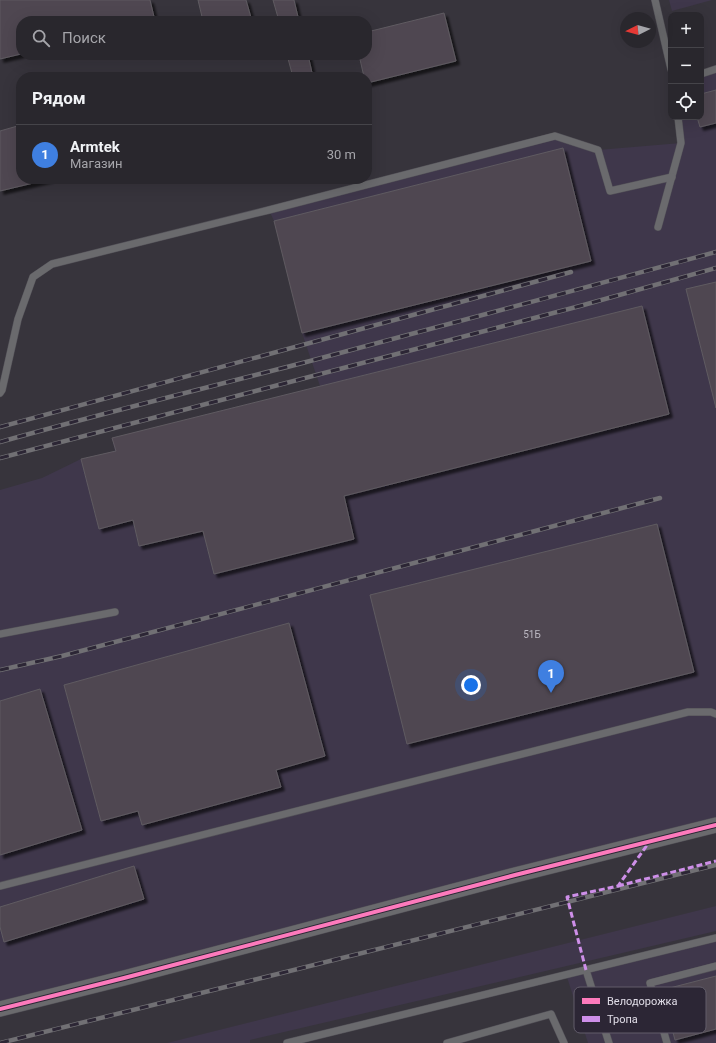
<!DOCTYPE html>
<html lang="ru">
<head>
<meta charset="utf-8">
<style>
	:root { --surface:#29272d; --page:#353339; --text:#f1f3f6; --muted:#a5a5aa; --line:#454449; --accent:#a5a2ab }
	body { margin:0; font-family:Roboto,sans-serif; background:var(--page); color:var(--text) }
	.controls { position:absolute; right:12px; top:12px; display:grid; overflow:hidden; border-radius:8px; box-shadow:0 4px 16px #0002 }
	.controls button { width:36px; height:36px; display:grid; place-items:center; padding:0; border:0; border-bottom:1px solid var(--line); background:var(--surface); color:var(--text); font:20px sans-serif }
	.compass { position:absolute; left:620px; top:12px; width:36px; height:36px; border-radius:50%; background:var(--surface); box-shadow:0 4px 16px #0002; rotate:264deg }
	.you { position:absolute; left:471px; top:685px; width:14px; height:14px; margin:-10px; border:3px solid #fff; border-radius:50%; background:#1a73e8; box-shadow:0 0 0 6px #1a73e833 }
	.badge { display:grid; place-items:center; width:26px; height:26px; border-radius:50%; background:var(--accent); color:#fff; font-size:13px; font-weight:700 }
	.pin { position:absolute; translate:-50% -33px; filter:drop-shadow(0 1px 2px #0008) }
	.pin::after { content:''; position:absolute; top:21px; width:14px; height:12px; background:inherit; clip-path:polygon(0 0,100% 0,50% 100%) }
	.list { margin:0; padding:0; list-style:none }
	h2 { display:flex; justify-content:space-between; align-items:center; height:52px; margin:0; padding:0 16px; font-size:17px }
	h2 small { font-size:13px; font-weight:400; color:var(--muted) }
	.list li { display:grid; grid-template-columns:26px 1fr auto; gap:12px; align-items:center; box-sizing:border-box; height:60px; padding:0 16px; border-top:1px solid var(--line) }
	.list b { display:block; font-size:15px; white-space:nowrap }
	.list p { margin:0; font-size:13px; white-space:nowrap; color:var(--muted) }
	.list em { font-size:13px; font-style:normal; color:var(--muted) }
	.icon { flex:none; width:22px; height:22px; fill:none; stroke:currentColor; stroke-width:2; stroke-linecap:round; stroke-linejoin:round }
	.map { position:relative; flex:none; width:716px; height:1043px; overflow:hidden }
	.search { position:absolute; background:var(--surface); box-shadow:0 4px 16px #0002; left:16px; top:16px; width:356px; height:44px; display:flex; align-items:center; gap:10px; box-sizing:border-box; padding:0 14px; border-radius:16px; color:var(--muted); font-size:15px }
	.panel { position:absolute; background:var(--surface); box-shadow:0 4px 16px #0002; left:16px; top:72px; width:356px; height:112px; border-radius:16px }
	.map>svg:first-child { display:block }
	.built { fill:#3f374b }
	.building { fill:#504751; stroke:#5f5b61; filter:url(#shadow) }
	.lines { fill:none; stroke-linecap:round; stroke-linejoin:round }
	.service-casing { stroke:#525057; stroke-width:8 }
	.minor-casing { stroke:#525057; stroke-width:16 }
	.service { stroke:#6a6a6d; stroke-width:7 }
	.minor { stroke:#6a6a6d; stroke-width:15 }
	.rail-casing { stroke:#717074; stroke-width:4.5 }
	.rail { stroke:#2c2635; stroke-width:3; stroke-dasharray:9; stroke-linecap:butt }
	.quiet { stroke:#ce8fe9; stroke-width:3; stroke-dasharray:6 3; stroke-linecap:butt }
	.cycleway-casing { stroke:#2c2635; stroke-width:6 }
	.cycleway { stroke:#fd7abc; stroke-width:4 }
	.labels { text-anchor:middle; stroke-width:3; stroke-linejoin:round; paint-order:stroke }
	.number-label { font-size:10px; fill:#bcb8c2 }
	.key { fill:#2c2635; stroke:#625d6a; stroke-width:1 }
	.key-label { font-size:11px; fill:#e0dde7 }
</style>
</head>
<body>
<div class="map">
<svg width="716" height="1043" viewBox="0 0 716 1043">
	<defs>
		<filter id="shadow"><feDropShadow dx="3.5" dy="3.5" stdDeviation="1" flood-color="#0009"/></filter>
	</defs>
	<rect width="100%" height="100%" fill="#37343c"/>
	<!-- built -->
	<g class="built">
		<path d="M669,0H712L672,11Z"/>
		<path d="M716,69V826L0,1009V490L42,478L81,459L115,451L112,438L320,386L302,333L274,221L269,210L555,136L598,150L681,143L678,117H701V74Z"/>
		<path d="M716,906V931L250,1040V1043H167Z"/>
		<path d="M716,938V1043H588L566,974Z"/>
	</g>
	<!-- building -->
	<g class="building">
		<path d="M0,0H150L155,21H21V54L0,59Z"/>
		<path d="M198,0H246L252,21H203Z"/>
		<path d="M273,0H294L299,21H279Z"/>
		<path d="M444,13L456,61L367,83V77H364L359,55H367V32Z"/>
		<path d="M287,55H308L313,77H293Z"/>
		<path d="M716,90V123L700,127L697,117H701V94Z"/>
		<path d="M21,125V179H50L0,191V131Z"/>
		<path d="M563,148L591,261L302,333L274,221Z"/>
		<path d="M716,282V408L686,289Z"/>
		<path d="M642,306L669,414L344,496L354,539L214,574L203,531L139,546L133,520L99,529L81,459L116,451L112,438Z"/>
		<path d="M657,524L694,672L407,744L370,595Z"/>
		<path d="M289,623L325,756L276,770L281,787L142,825L138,811L101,821L64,685Z"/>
		<path d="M40,689L82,830L0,855V701Z"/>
		<path d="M134,866L144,899L4,942L0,927V907Z"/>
		<path d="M716,976V1029L675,1040L662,990Z"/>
	</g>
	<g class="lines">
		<defs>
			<g id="service">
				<path d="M655,0L671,69"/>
				<path d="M701,74L716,69"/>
				<path d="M658,227L681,143L678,117"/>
				<path d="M0,393L2,390L18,319L33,277L52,264L269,210L555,136L598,150L610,191L672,177"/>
				<path d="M0,634L115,612"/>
				<path d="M0,886L688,712H711L716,714"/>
				<path d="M586,970L609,1043"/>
				<path d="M287,1043L716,938"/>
				<path d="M447,1043L551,1014L564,1043"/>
				<path d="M667,1043L650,983L716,966"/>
			</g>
			<path id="minor" d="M0,1009L124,978L515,875L716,825"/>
		</defs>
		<!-- service casing -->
		<use href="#service" class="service-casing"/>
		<!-- minor casing -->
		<use href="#minor" class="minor-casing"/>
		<!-- service -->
		<use href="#service" class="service"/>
		<!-- minor -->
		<use href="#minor" class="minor"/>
		<defs>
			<g id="rail">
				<path d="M0,427L571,272"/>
				<path d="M0,442C103,413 206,388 310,361C445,325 581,289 716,252"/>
				<path d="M0,458L580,306L716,268"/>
				<path d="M0,670L62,656L660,498"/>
				<path d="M0,1043L716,865"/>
			</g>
		</defs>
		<!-- rail casing -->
		<use href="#rail" class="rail-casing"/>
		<!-- rail -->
		<use href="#rail" class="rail"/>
		<!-- quiet -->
		<g class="quiet">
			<path d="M618,886L716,861"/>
			<path d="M586,970L567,897L618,886L650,841"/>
		</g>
		<defs>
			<path id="cycleway" d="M0,1009L124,978L515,875L716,825"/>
		</defs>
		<!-- cycleway casing -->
		<use href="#cycleway" class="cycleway-casing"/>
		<!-- cycleway -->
		<use href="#cycleway" class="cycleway"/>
	</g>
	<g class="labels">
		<!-- number labels -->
		<g class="number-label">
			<text x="532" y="638">51Б</text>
		</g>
	</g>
	<!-- legend -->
	<rect x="574" y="987" width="132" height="46" rx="6" class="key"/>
	<rect x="582" y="998" width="18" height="6" fill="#fd7abc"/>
	<rect x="582" y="1016" width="18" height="6" fill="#ce8fe9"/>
	<g class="key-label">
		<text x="607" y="1005">Велодорожка</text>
		<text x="607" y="1023">Тропа</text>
	</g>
</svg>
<div class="controls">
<button>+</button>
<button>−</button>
<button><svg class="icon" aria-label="locate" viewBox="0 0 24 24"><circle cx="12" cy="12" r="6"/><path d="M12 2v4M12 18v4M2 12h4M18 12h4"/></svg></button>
</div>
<svg class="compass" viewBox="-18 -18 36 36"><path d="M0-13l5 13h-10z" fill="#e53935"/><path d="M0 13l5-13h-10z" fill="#a5a5aa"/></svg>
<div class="you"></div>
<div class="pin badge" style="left:551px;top:693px;background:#3f7fe0">1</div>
<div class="search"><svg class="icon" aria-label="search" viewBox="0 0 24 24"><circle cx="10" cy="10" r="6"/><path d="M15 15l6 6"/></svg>Поиск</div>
<section class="panel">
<h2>Рядом<small></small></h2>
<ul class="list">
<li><span class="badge" style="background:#3f7fe0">1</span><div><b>Armtek</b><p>Магазин</p></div><em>30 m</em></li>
</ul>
</section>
</div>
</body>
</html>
